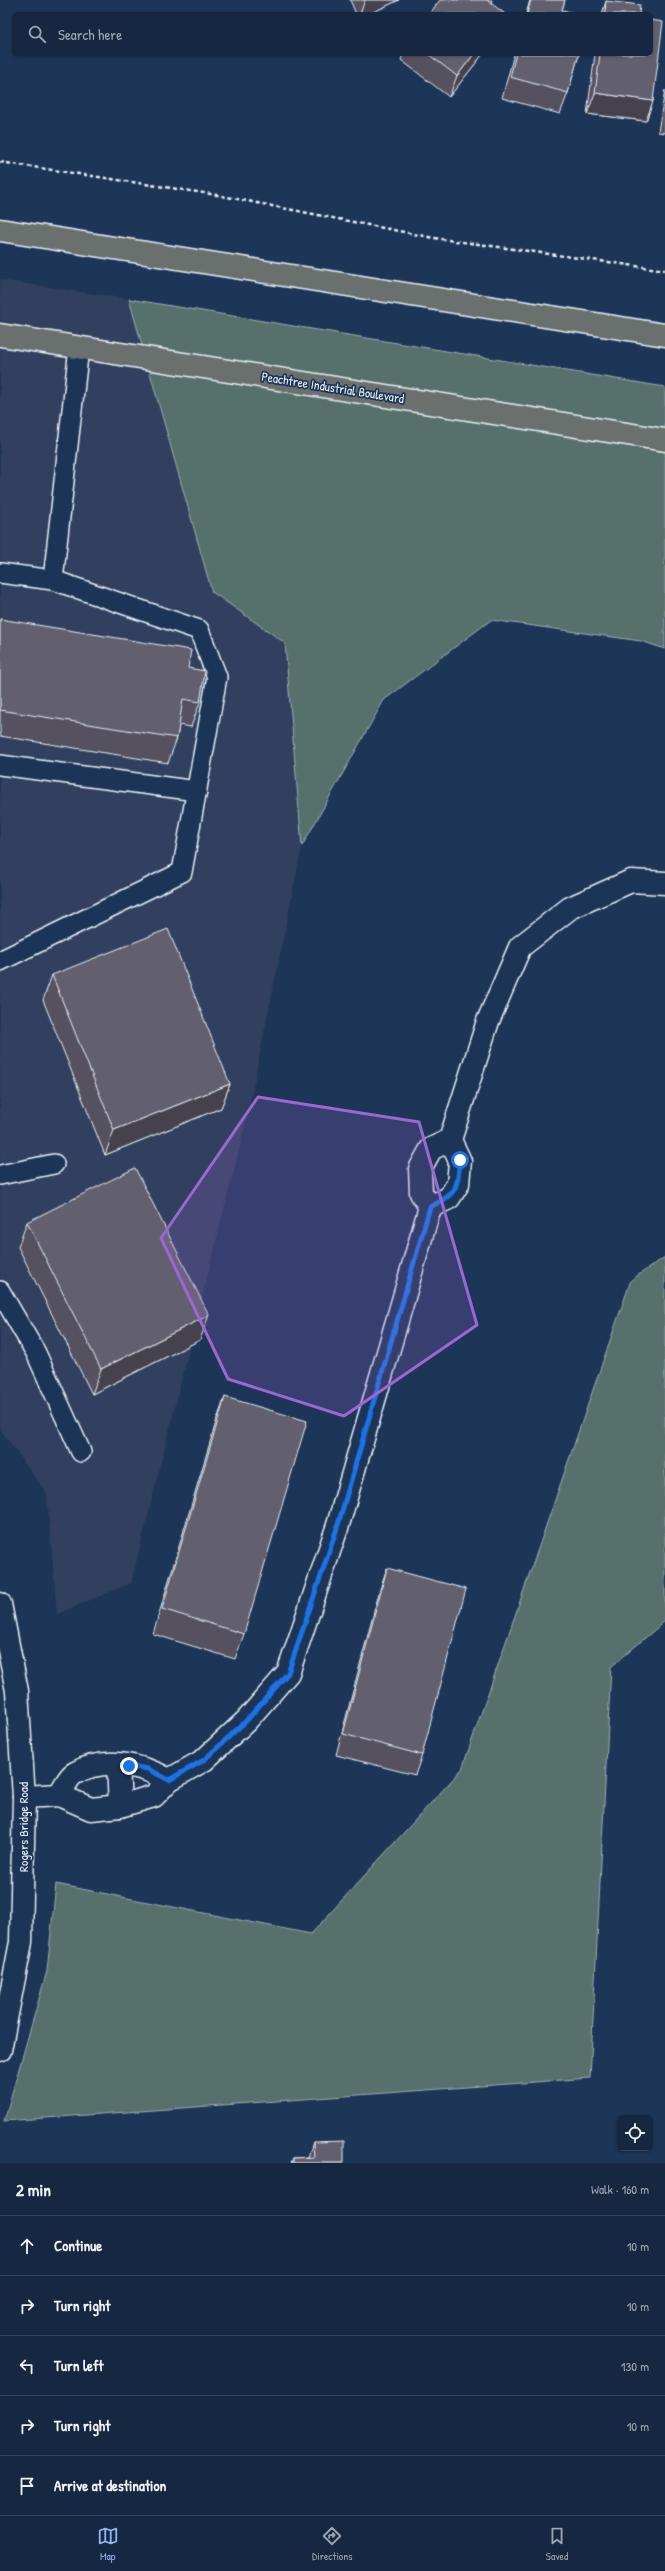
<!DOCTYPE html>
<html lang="en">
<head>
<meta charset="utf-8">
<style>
	:root { --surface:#162841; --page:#1f3048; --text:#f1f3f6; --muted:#9ea6b1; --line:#35445a; --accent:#95b2f1 }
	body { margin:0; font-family:"Patrick Hand",sans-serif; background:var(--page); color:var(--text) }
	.controls { position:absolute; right:12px; bottom:12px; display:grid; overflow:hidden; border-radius:6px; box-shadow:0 1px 3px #0004 }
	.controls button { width:36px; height:36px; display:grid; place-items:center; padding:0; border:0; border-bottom:1px solid var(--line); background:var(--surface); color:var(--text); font:20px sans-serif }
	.stop { position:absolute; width:12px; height:12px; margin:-9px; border:3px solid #1a73e8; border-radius:50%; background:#fff }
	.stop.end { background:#1a73e8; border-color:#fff; box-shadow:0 1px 4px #0008 }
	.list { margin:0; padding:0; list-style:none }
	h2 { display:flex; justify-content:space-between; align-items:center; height:52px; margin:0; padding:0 16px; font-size:17px }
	h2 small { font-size:13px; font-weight:400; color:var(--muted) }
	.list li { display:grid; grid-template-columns:26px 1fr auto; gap:12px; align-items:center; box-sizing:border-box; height:60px; padding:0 16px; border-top:1px solid var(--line) }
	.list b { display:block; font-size:15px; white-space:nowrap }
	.list em { font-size:13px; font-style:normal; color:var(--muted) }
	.icon { flex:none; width:22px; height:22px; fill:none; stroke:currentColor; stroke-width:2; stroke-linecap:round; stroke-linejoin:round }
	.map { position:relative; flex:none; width:665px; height:2163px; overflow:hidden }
	.search { position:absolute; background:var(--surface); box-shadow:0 1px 3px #0004; left:12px; right:12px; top:12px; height:44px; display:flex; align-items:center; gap:10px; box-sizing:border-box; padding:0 14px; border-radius:6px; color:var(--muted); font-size:15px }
	.sheet { height:352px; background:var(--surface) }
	nav { display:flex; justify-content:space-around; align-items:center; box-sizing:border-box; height:56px; border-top:1px solid var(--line); background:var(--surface); font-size:11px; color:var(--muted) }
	nav a { display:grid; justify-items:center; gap:2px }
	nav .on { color:var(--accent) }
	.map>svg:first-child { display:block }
	.built { fill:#32415e }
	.green { fill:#566f6c; stroke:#9fb0b2 }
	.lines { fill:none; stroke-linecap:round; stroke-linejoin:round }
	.service-casing { stroke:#e8f1f8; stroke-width:22 }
	.minor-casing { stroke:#e8f1f8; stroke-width:25 }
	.tertiary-casing { stroke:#e8f1f8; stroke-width:25 }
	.trunk-casing { stroke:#e8f1f8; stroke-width:25 }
	.path { stroke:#e8f1f8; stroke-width:2.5; stroke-dasharray:4 3; stroke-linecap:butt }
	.service { stroke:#1d3557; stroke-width:19 }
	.minor { stroke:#1d3557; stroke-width:22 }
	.tertiary { stroke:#1d3557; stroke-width:22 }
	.trunk { stroke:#6a706d; stroke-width:22 }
	.wall { fill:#54515f; stroke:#e8f1f8 }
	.shaded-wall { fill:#45424d; stroke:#e8f1f8 }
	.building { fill:#625e6e; stroke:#e8f1f8 }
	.route { stroke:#1a73e8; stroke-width:5 }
	.marked { fill:#9c67d0; fill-opacity:0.2; stroke:#9c67d0; stroke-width:3; stroke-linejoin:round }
	.labels { text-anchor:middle; stroke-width:3.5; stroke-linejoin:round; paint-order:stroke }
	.street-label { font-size:13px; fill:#e8f1f8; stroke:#1d3557 }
</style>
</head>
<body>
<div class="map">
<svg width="665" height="2163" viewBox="0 0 665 2163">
	<rect width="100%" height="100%" fill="#1d3557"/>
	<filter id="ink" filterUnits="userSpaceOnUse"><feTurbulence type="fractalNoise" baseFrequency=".025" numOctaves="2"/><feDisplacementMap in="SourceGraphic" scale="8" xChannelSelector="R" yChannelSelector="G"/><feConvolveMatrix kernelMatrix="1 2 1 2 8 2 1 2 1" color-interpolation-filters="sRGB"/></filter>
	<g filter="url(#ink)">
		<!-- built -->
		<path class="built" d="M0,280L129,299L212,592L285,643L302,846L246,1122L131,1583L57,1614L47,1494L0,1429Z"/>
		<!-- green -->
		<g class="green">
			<path d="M129,299L665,387V649L641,641L491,620L384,700L302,846L285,643L212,592Z"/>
			<path d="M665,1257V1621L611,1667L590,2078L4,2121L47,1971L56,1884L311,1934L462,1769L631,1280Z"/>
		</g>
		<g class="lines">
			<defs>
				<g id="service">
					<path d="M0,573L53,580"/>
					<path d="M0,765L197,791"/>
					<path d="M0,961L182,872L217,677L199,630L53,580L79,347"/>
					<path d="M0,1175L54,1164"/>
					<path d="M0,1291L36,1353L81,1452"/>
				</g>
				<g id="minor">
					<path d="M430,1207L449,1198L458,1184L460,1161L450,1140L488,1021L520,947L570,908L631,881L665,883"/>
					<path d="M118,1765L120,1806"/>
					<path d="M59,1795C63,1789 69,1776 75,1773C105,1756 142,1765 169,1780"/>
					<path d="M24,1797L59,1795L91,1809L120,1806L154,1796L169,1780L204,1760L246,1721L288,1673L338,1525L430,1207L421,1193L420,1169L431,1149L450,1140"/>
				</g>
				<path id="tertiary" d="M0,1604L17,1691L24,1797L21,1942L0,2050"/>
				<g id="trunk">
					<path d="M0,230L665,335"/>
					<path d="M0,335L665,440"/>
				</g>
			</defs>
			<!-- service casing -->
			<use href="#service" class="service-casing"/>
			<!-- minor casing -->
			<use href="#minor" class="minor-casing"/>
			<!-- tertiary casing -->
			<use href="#tertiary" class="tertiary-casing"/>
			<!-- trunk casing -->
			<use href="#trunk" class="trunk-casing"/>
			<!-- path -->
			<path class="path" d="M0,162L217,195L434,238L665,270"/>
			<!-- service -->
			<use href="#service" class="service"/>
			<!-- minor -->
			<use href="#minor" class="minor"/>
			<!-- tertiary -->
			<use href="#tertiary" class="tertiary"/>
			<!-- trunk -->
			<use href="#trunk" class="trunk"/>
		</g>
		<!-- wall -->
		<g class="wall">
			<path d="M350,0H399L369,14H356Z"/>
			<path d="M530,0H565L562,10L578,14H526Z"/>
			<path d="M606,1L639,14H602Z"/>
			<path d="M403,54H483L449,97L401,60Z"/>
			<path d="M514,54H579L568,93L560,114L502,98Z"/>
			<path d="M595,54H651L653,101L646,121L587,114Z"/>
			<path d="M665,90V133L658,132Z"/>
			<path d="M0,619L188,668L200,702L191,727L179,725L177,738L168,763L0,736Z"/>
			<path d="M52,975L230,1084L221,1108L105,1155L43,1000Z"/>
			<path d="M27,1222L200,1340L92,1394L18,1247Z"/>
			<path d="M225,1397L244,1634L235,1659L153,1634L216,1422Z"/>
			<path d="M387,1568L422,1755L415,1775L336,1755L380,1589Z"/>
			<path d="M313,2142L344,2163H291L293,2158L308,2157Z"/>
		</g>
		<!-- shaded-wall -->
		<g class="shaded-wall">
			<path d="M365,0H399L369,14H360Z"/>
			<path d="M485,0H492L491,3Z"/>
			<path d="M474,54H483L449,97L457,76Z"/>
			<path d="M595,93L653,101L646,121L587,114Z"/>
			<path d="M230,1084L221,1108L105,1155L114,1130Z"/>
			<path d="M209,1315L200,1340L92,1394L101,1369Z"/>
		</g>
		<!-- building -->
		<g class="building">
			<path d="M440,0H487L505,14H429Z"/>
			<path d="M531,0H565L562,10L578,14H527Z"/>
			<path d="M606,1L640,5L639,14H605Z"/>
			<path d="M651,20L663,22L653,101L595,93L600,54H651Z"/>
			<path d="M428,54H474L457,76Z"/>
			<path d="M516,54H579L568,93L510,77Z"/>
			<path d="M0,619L191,650L188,668L205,671L200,702L183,699L177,738L0,710Z"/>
			<path d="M168,929L230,1084L114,1130L52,975Z"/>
			<path d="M135,1168L209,1315L101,1369L27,1222Z"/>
			<path d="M225,1397L307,1421L244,1634L162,1609Z"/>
			<path d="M387,1568L466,1589L422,1755L343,1734Z"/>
			<path d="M344,2141V2163H293V2158L314,2157L313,2142Z"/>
		</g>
	</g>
	<g class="lines" filter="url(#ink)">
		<!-- route -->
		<path class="route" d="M129,1766L148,1769L169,1780L204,1760L246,1721L288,1673L338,1525L430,1207C457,1194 457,1190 460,1160"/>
	</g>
	<!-- marked area -->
	<path class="marked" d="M258,1097L419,1122L477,1325L344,1416L228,1379L161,1238Z"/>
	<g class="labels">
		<!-- street labels -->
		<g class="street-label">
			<text transform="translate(333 387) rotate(9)" y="5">Peachtree Industrial Boulevard</text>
			<text transform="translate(23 1827) rotate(-90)" y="5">Rogers Bridge Road</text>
		</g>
	</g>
</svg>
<div class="controls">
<button><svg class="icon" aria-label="locate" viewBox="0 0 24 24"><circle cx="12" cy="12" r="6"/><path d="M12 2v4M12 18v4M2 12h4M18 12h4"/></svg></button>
</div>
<div class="stop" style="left:460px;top:1160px"></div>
<div class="stop end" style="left:129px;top:1766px"></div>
<div class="search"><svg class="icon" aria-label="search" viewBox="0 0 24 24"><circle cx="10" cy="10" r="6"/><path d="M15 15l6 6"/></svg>Search here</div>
</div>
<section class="sheet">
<h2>2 min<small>Walk · 160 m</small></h2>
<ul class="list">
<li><svg class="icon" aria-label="ahead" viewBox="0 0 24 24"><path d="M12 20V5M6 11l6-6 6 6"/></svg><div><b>Continue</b></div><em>10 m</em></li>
<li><svg class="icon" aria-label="right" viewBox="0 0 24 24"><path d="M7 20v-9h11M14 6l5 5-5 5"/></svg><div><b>Turn right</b></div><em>10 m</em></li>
<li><svg class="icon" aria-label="left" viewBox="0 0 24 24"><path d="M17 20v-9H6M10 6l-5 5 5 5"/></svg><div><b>Turn left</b></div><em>130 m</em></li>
<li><svg class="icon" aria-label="right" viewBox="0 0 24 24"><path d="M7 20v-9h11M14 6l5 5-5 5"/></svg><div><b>Turn right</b></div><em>10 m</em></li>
<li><svg class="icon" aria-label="arrive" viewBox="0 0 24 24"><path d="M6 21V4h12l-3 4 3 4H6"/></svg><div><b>Arrive at destination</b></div></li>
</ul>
</section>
<nav>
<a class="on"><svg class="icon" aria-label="map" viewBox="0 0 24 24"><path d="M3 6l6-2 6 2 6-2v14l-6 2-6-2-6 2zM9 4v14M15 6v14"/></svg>Map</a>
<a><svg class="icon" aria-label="directions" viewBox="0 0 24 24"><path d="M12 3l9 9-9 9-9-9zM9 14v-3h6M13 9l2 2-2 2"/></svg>Directions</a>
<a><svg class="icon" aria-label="saved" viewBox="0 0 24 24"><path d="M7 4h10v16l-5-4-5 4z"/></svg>Saved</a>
</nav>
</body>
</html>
